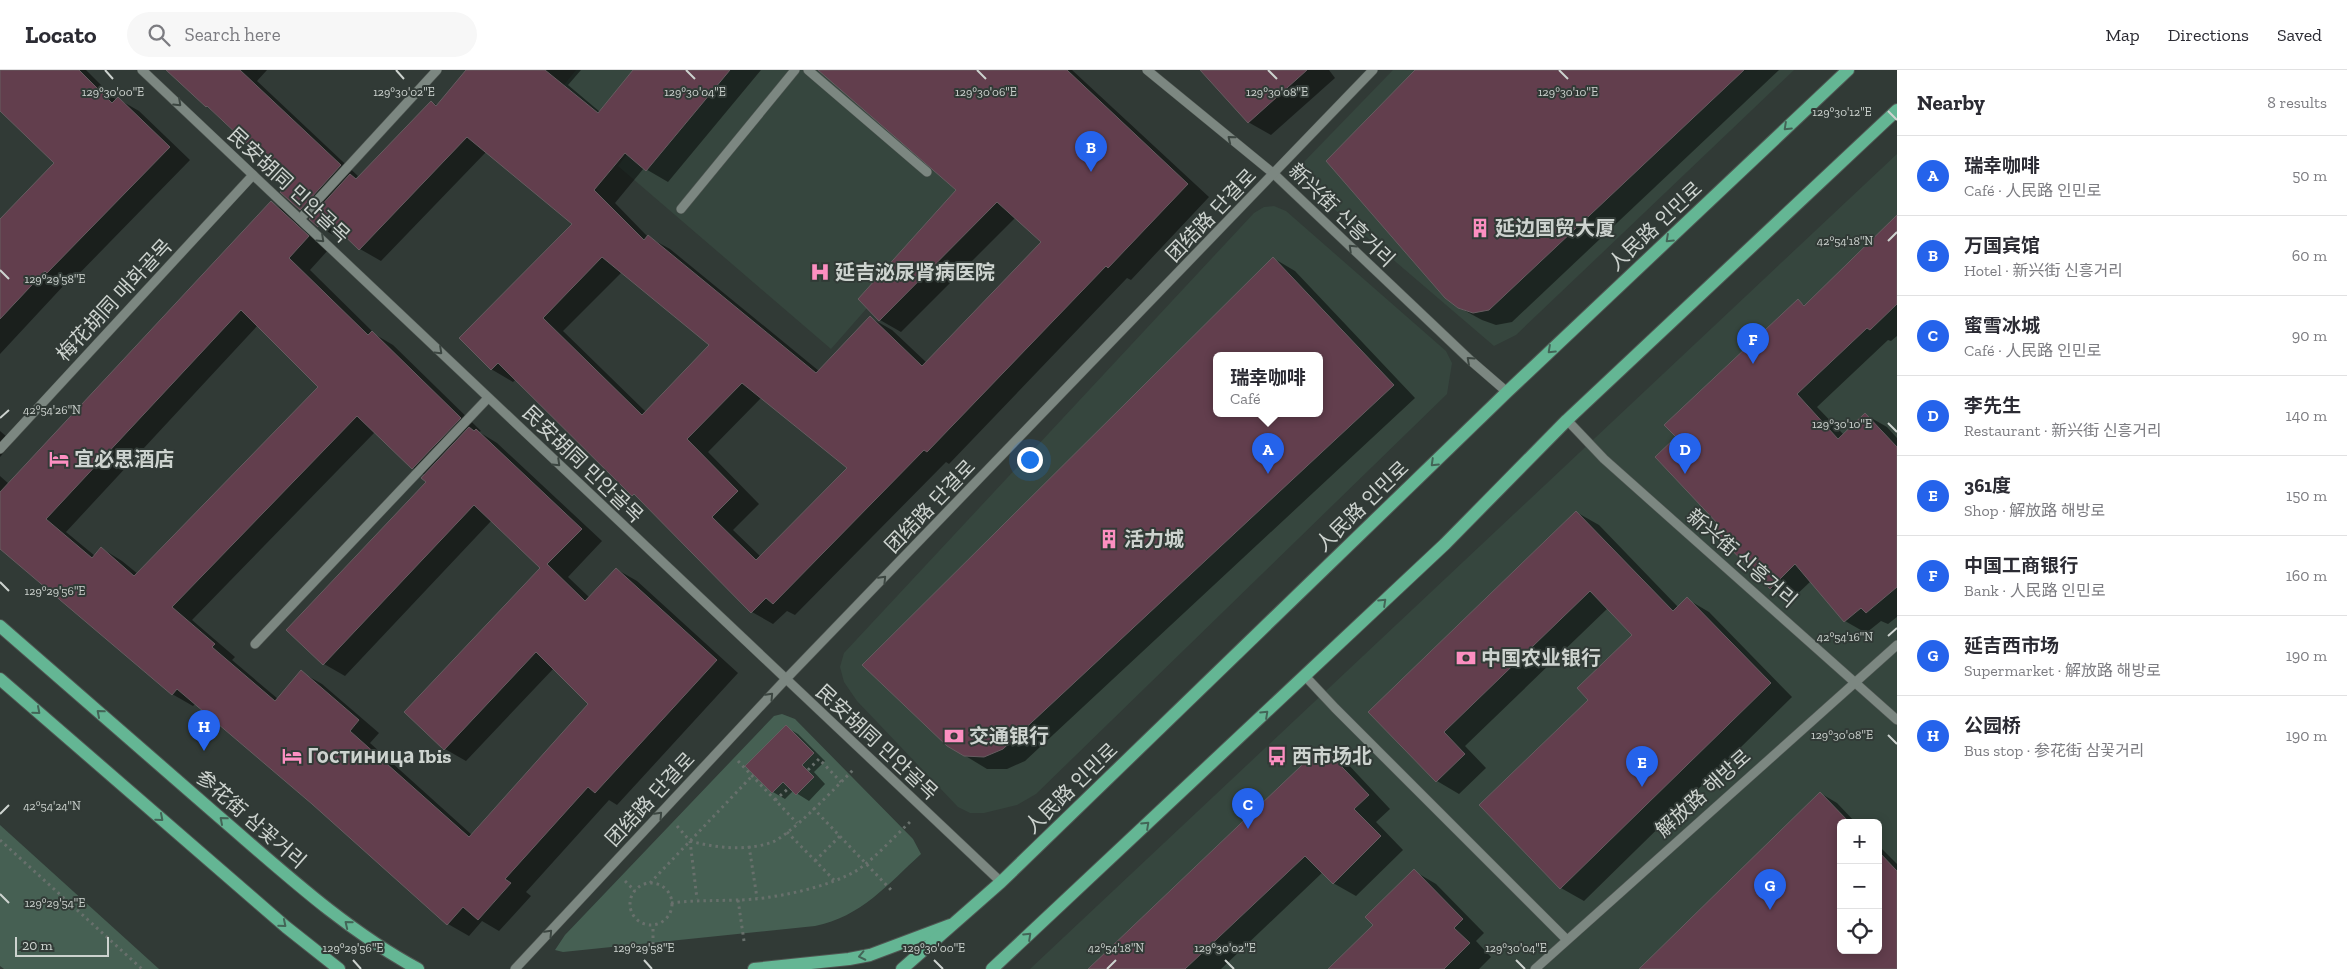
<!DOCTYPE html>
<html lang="en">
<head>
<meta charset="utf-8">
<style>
	:root { --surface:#fff; --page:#f7f7f7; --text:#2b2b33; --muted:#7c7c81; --line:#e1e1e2; --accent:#2563eb }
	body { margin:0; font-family:"Zilla Slab","Noto Sans SC","Noto Sans KR",serif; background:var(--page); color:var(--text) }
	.controls { position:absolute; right:15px; bottom:15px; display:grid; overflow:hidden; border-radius:8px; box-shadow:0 2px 12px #0003 }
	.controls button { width:45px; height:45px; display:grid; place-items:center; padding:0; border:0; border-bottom:1px solid var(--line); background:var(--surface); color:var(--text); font:25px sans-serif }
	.scale { position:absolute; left:15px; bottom:12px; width:94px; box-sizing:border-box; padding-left:5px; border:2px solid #cdd3cf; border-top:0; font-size:14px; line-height:18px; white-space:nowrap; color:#cdd3cf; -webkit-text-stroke:4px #313a36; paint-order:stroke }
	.you { position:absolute; left:1029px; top:389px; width:18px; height:18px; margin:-12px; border:4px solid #fff; border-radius:50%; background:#1a73e8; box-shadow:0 0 0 8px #1a73e833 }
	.badge { display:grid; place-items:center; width:32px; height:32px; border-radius:50%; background:var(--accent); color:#fff; font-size:16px; font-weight:700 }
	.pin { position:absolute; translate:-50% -41px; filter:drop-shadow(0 1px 2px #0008) }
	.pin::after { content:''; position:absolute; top:26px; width:18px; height:15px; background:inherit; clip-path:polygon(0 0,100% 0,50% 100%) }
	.popup { position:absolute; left:1213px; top:282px; width:110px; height:65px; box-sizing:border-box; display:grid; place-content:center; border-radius:8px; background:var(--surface); filter:drop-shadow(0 1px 4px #0005); font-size:16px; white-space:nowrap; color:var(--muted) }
	.popup b { font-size:19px; color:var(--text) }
	.popup::after { content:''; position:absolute; left:50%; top:100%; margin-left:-10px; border:10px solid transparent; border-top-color:var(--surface) }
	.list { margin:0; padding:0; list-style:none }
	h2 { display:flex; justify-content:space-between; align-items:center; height:65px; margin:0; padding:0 20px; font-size:21px }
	h2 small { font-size:16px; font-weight:400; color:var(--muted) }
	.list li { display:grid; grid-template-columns:32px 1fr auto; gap:15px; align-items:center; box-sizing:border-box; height:80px; padding:0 20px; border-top:1px solid var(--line) }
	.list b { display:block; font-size:19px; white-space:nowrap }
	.list p { margin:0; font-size:16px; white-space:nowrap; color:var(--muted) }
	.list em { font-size:16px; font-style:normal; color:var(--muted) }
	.icon { flex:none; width:28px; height:28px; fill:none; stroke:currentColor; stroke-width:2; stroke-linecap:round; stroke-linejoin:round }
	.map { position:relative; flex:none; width:1897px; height:899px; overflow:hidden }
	header { display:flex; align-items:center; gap:30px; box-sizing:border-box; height:70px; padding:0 25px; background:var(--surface); border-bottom:1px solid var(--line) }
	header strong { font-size:24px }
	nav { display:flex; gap:28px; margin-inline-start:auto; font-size:18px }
	.search { width:350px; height:45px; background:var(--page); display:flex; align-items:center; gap:12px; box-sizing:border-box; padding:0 18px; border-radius:28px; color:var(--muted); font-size:19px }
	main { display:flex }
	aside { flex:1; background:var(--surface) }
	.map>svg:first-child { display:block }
	.built { fill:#36463e; fill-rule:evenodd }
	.green { fill:#466053 }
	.shadow { fill:#0007; fill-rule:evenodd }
	.building { fill:#623e4d; stroke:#665c60; fill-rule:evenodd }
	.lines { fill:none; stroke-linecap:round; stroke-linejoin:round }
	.minor-casing { stroke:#4f5652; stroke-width:10 }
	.major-casing { stroke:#4f5652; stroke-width:14 }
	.path { stroke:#68706c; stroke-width:3; stroke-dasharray:2.5 4; stroke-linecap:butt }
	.minor { stroke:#7c8781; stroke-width:9 }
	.major { stroke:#64b694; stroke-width:12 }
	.oneway { stroke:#3c4641 }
	.oneway2 { stroke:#436557 }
	.ticks { fill:none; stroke:#cdd3cf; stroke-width:2 }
	.labels { text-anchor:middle; stroke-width:4; stroke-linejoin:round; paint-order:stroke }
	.street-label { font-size:20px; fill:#cdd3cf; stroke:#313a36 }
	.poi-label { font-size:20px; font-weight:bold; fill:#cdd3cf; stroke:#313a36; text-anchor:start }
	.ticks-label { font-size:12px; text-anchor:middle; fill:#cdd3cf; stroke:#313a36; stroke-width:4; stroke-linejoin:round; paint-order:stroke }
</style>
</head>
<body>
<header>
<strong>Locato</strong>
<div class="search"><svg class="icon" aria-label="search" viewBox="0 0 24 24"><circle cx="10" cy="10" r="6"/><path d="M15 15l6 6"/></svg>Search here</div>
<nav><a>Map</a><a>Directions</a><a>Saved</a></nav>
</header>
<main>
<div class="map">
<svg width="1897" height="899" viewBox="0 0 1897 899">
	<rect width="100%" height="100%" fill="#313a36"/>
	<!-- built -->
	<g class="built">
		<path d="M576,0H839L968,123L831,279L618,96L633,76L563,16Z"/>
		<path d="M1393,0H1794L1516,265L1494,276L1299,109V97Z"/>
		<path d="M1897,84V899H1030ZM1841,753H1878V880H1841Z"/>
		<path d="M1274,136L1286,141L1446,281L1452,293L1447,324L1036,724L1017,735L984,743H970L958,737L857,631L844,612L840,597L844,583L1254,143L1264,137ZM1217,285H1319V343H1217Z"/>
	</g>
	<!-- green -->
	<g class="green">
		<path d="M782,644L795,649L913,769L921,784C888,814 861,847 815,856L563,882L555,880L565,865L774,646Z"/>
		<path d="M0,755L159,899H4L0,896Z"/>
	</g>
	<!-- shadow -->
	<g class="shadow">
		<path d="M0,0H86L116,30L118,29L139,41L190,90L69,214L66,213L0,284V150L56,93L0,39Z"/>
		<path d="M180,0H267L257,11L358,106L353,111L355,113L432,32L438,36L468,0H581L568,15L600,42L635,0H761L668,112L644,98L615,133L648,167L670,179L819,301L871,248L892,260L927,293L1043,172L1016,147L901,262L880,250L957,120L835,0H1072L1209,127L1131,210L1127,208L949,394L946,392L795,545L787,541L773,554L752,542L641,429L633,424L516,309L513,312L491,299L574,154L487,81L381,191L360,179L344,164L340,169L318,156L313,146L300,139L290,113L174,6ZM622,202L711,275L646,342L563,261ZM762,327L849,398L761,487L733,460L759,434L708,382Z"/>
		<path d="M1202,0H1329L1335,8L1271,65L1248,52Z"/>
		<path d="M1417,0H1779L1512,252L1496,255L1482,250L1458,237Z"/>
		<path d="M272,133L293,145L329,179L310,200L376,265L393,275L481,361L479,362L497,373L602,471L568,507L590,528L616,499L637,511L738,603L617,735L609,730L526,822L531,826L499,861L482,851L469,866L448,854L312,733L196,633L193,636L172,624L0,478V406L9,414ZM258,255L320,317L138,504L122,491L101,478L95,486L66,462ZM375,362L413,398L425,405L428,412L324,594L345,606L492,450L542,498L445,679L466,691L554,598L589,634L472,765L370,673L379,663L322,614L301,602L278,629L232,590L235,587L192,550Z"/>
		<path d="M1897,147V266L1891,271L1888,270L1817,337L1844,365L1866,345L1887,357L1897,368V547L1888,554L1881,551L1866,563L1845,551L1811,511L1791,530L1770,518L1721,455L1677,367L1798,231L1806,236Z"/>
		<path d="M1273,188L1295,201L1415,328L1025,691L1007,699H987L964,685ZM1217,285H1319V343H1217Z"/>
		<path d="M0,361L13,372L0,387Z"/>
		<path d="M1576,442L1599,455L1678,537L1687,529L1709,542L1792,627L1584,831L1561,818L1590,630L1633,565L1608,538L1465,676L1486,698L1459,724L1437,711L1370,642Z"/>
		<path d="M786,657L798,664L825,691L814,702L825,714L809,731L793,721L785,729L773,722L747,696Z"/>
		<path d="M1322,677L1344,690L1390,739L1376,752L1403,780L1356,826L1333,813L1323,802L1221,899H1090Z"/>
		<path d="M1820,723L1837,733L1856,753H1841V880H1878V775L1897,794V899H1641Z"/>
		<path d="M1414,801L1436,814L1484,863L1476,871L1491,887L1479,899H1330L1374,855Z"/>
	</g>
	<!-- building -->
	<g class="building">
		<path d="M0,0H79L112,33L118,27L170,77L47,203L45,201L0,249V149L54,93L0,41Z"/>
		<path d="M166,0H240L341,95L300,140L280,122L289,113L207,36L206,37Z"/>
		<path d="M466,0H545L598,43L633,0H730L646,101L625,83L594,120L644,170L648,165L816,303L870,246L922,296L1041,172L997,132L879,251L858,229L956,120L818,0H1067L1188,114L1108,198L1106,196L927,382L924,380L773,534L766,528L751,543L634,424L632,426L498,293L491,300L459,268L572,154L467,67L359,180L326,148L318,157L309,149L350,104L356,109L431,31L436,36ZM602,187L709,275L642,345L543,248ZM742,313L847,398L756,490L712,447L738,421L687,369Z"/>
		<path d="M1200,0H1307L1248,53Z"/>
		<path d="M1415,0H1744L1489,240L1473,243L1458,238L1445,228L1326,91Z"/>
		<path d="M271,131L309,166L289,188L368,265L372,261L461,348L412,399L357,346L172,537L215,574L212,577L275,631L301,600L359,650L350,661L469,767L588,634L536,582L444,680L404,642L540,498L474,435L323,595L286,560L426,412L421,408L469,357L474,361L476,359L582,459L547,494L585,531L616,498L717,590L595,723L588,717L505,809L511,813L478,850L463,837L447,855L312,734L177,619L172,625L0,479V422ZM241,240L318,317L134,506L101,477L92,488L46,449Z"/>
		<path d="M1897,145V234L1870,260L1867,258L1797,324L1838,369L1865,343L1897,377V517L1866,543L1861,538L1844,552L1795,494L1770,519L1713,461L1719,455L1655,387L1676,367L1664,355L1798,229L1804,236Z"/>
		<path d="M1273,187L1394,315L1003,679L984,687L964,686L947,676L862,595ZM1217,285H1319V343H1217Z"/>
		<path d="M1576,441L1673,541L1687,527L1771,613L1560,819L1479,735L1588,630L1577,618L1632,565L1590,521L1444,662L1465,684L1436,712L1368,642Z"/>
		<path d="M786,655L814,683L802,695L814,707L796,725L783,712L772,723L745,696Z"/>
		<path d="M1322,676L1369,725L1354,739L1381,766L1333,814L1305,786L1185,899H1088Z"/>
		<path d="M1820,722L1850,753H1841V880H1878V781L1897,801V899H1639Z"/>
		<path d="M1414,799L1463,849L1454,858L1470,873L1444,899H1328L1373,855L1365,847Z"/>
	</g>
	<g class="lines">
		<defs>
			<g id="minor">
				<path d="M142,0L1001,812"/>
				<path d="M808,0L927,102"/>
				<path d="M1147,0L1274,104L1470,290L1507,322"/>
				<path d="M681,139L795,0"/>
				<path d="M300,149L437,0"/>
				<path d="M1567,350L1604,389L1897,650"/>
				<path d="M0,379L253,105"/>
				<path d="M255,574L488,328"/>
				<path d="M1305,606L1335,638L1566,869"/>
				<path d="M515,899L785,610L1373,0"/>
				<path d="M1535,899L1897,575"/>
			</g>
			<g id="major">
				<path d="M0,556C72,619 145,682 217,745C281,800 344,859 418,899"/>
				<path d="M0,609L286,857L339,899"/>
				<path d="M754,899L849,889L870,885L950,855"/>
				<path d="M902,899L1001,812L1507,322L1848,0"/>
				<path d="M992,899L1445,474L1567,350L1897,40"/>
			</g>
		</defs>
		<!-- minor casing -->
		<use href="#minor" class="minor-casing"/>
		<!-- major casing -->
		<use href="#major" class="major-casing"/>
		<!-- path -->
		<g class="path">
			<path d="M738,691L797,753"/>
			<path d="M808,700L819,689L841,712"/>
			<path d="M775,730L789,718"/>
			<path d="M813,738L893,822"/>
			<path d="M677,756L690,771L697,829"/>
			<path d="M787,762L834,810"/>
			<path d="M0,770L142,899"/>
			<path d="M690,771C716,778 744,781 770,773C788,768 837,716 853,700"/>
			<path d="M749,776L757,828"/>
			<path d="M815,791L840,766"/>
			<path d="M625,811L635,821"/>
			<path d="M650,813L752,706"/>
			<circle cx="651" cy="834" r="21"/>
			<path d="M738,830L744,871"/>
			<path d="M671,833C694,830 714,831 737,830C769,830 832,817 859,799C877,786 893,768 910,752"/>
			<path d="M653,881V855"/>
		</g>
		<!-- minor -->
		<use href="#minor" class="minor"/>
		<!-- major -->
		<use href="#major" class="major"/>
	</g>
	<!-- one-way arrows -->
	<defs><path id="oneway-chevron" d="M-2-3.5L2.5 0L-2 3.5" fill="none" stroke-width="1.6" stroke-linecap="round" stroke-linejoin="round" transform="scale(1.25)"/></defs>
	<g class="oneway">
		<use href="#oneway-chevron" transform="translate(178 33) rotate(43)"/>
		<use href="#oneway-chevron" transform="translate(1231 69) rotate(-141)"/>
		<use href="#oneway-chevron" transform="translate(321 169) rotate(43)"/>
		<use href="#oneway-chevron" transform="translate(1352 178) rotate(-136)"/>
		<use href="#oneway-chevron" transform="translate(439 281) rotate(43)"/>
		<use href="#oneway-chevron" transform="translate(1470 290) rotate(-138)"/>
		<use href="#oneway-chevron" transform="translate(557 393) rotate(44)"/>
		<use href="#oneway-chevron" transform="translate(883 509) rotate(-46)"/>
		<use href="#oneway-chevron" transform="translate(770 626) rotate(-47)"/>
		<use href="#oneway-chevron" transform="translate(659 745) rotate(-47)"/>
		<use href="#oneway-chevron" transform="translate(549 863) rotate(-47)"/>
	</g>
	<g class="oneway2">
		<use href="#oneway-chevron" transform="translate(1787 57) rotate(137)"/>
		<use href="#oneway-chevron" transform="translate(1669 169) rotate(137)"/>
		<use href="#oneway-chevron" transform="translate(1551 280) rotate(137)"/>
		<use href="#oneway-chevron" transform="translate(1434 393) rotate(136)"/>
		<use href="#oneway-chevron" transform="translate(1383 532) rotate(-43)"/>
		<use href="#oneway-chevron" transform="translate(37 641) rotate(41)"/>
		<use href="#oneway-chevron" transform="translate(100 643) rotate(-139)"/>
		<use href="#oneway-chevron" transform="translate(1265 644) rotate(-43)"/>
		<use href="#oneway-chevron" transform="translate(160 748) rotate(41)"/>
		<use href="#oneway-chevron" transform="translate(223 750) rotate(-139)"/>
		<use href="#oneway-chevron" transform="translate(1146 755) rotate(-43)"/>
		<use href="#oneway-chevron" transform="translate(283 854) rotate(40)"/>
		<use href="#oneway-chevron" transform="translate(348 854) rotate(-141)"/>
		<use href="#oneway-chevron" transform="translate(1028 866) rotate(-43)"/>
		<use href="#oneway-chevron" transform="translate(862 886) rotate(168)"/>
	</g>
	<!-- ticks -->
	<path class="ticks" d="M105,0L113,9M396,0L404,9M686,0L695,9M977,0L986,9M1268,0L1277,9M1559,0L1568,9M1888,41L1897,50M1888,171L1897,162M0,200L9,209M0,348L9,340M1888,353L1897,362M0,512L9,521M1888,566L1897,558M1888,665L1897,674M0,744L9,735M0,824L9,833M353,890L361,899M644,890L652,899M934,890L943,899M1225,890L1234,899M1516,890L1525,899M1107,899L1116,890"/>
	<!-- icons -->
	<defs>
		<symbol id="building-bare" viewBox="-9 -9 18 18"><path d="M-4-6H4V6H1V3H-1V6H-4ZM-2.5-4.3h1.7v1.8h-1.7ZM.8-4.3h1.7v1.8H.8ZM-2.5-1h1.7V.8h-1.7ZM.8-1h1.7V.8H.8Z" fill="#fc8fc1" stroke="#313a36" stroke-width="2.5" paint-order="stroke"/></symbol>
		<symbol id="hospital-bare" viewBox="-9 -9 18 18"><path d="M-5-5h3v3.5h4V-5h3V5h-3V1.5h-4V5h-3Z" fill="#fc8fc1" stroke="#313a36" stroke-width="2.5" paint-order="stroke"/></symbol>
		<symbol id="hotel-bare" viewBox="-9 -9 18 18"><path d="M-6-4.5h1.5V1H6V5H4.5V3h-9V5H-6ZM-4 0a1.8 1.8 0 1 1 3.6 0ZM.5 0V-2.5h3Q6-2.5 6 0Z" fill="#fc8fc1" stroke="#313a36" stroke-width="2.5" paint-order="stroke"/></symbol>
		<symbol id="bank-bare" viewBox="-9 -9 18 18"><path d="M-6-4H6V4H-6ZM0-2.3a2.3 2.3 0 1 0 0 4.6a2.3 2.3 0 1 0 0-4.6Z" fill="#fc8fc1" stroke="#313a36" stroke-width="2.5" paint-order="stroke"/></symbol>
		<symbol id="bus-bare" viewBox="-9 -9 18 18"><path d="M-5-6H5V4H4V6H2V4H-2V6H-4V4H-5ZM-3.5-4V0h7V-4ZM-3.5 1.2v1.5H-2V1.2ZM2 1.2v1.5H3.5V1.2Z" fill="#fc8fc1" stroke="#313a36" stroke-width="2.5" paint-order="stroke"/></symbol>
	</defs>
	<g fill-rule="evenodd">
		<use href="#building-bare" x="1466" y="144" width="28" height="28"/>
		<use href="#hospital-bare" x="806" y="188" width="28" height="28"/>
		<use href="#hotel-bare" x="45" y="375" width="28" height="28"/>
		<use href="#building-bare" x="1095" y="455" width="28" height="28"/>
		<use href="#bank-bare" x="1452" y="574" width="28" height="28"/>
		<use href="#bank-bare" x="940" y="652" width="28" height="28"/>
		<use href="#hotel-bare" x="278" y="672" width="28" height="28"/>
		<use href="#bus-bare" x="1263" y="672" width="28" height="28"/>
	</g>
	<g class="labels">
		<!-- street labels -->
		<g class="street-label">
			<text transform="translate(289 115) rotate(43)" y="7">民安胡同 민안골목</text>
			<text transform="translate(1211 145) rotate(-46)" y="7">团结路 단결로</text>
			<text transform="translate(1342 145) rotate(44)" y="7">新兴街 신흥거리</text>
			<text transform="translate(1655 156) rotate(-43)" y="7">人民路 인민로</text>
			<text transform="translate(114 230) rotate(-47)" y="7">梅花胡同 매화골목</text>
			<text transform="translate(583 394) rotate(44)" y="7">民安胡同 민안골목</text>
			<text transform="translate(930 436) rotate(-46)" y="7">团结路 단결로</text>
			<text transform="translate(1362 436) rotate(-44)" y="7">人民路 인민로</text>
			<text transform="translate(1742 488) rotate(41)" y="7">新兴街 신흥거리</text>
			<text transform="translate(877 672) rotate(43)" y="7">民安胡同 민안골목</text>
			<text transform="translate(1071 718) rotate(-44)" y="7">人民路 인민로</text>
			<text transform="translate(1703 723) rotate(-42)" y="7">解放路 해방로</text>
			<text transform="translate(650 729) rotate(-47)" y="7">团结路 단결로</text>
			<text transform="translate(251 749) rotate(41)" y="7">参花街 삼꽃거리</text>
		</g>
		<!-- poi labels -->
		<g class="poi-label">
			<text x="1495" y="165">延边国贸大厦</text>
			<text x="835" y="209">延吉泌尿肾病医院</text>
			<text x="74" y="396">宜必思酒店</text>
			<text x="1124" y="476">活力城</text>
			<text x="1481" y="595">中国农业银行</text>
			<text x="969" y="673">交通银行</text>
			<text x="307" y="693">Гостиница Ibis</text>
			<text x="1292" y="693">西市场北</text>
		</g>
	</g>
	<g class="ticks-label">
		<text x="113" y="26">129°30'00"E</text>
		<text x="1568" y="26">129°30'10"E</text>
		<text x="404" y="26">129°30'02"E</text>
		<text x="695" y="26">129°30'04"E</text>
		<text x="986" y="26">129°30'06"E</text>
		<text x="1277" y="26">129°30'08"E</text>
		<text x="1842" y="46">129°30'12"E</text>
		<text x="1845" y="175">42°54'18"N</text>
		<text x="55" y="213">129°29'58"E</text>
		<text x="52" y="344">42°54'26"N</text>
		<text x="1842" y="358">129°30'10"E</text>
		<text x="55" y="525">129°29'56"E</text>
		<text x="1845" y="571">42°54'16"N</text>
		<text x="1842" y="669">129°30'08"E</text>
		<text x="52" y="740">42°54'24"N</text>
		<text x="55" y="837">129°29'54"E</text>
		<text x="353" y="882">129°29'56"E</text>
		<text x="644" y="882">129°29'58"E</text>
		<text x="934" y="882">129°30'00"E</text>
		<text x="1225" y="882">129°30'02"E</text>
		<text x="1516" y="882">129°30'04"E</text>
		<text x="1116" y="882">42°54'18"N</text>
	</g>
</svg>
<div class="controls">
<button>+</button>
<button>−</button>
<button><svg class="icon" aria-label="locate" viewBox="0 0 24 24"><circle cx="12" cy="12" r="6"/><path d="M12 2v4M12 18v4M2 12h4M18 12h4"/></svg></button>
</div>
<div class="scale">20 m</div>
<div class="you"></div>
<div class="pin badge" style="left:1268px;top:404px">A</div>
<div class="popup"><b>瑞幸咖啡</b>Café</div>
<div class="pin badge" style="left:1091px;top:102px">B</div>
<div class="pin badge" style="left:1248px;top:759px">C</div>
<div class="pin badge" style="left:1685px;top:404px">D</div>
<div class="pin badge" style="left:1642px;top:717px">E</div>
<div class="pin badge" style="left:1753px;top:294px">F</div>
<div class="pin badge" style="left:1770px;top:840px">G</div>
<div class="pin badge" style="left:204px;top:681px">H</div>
</div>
<aside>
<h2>Nearby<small>8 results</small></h2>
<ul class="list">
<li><span class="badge">A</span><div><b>瑞幸咖啡</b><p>Café · 人民路 인민로</p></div><em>50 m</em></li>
<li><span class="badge">B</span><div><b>万国宾馆</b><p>Hotel · 新兴街 신흥거리</p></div><em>60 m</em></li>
<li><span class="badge">C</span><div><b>蜜雪冰城</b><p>Café · 人民路 인민로</p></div><em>90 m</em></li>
<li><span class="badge">D</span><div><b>李先生</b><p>Restaurant · 新兴街 신흥거리</p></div><em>140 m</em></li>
<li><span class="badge">E</span><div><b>361度</b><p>Shop · 解放路 해방로</p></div><em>150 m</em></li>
<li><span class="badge">F</span><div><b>中国工商银行</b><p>Bank · 人民路 인민로</p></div><em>160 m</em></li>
<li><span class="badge">G</span><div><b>延吉西市场</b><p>Supermarket · 解放路 해방로</p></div><em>190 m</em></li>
<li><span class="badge">H</span><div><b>公园桥</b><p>Bus stop · 参花街 삼꽃거리</p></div><em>190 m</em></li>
</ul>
</aside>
</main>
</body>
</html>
